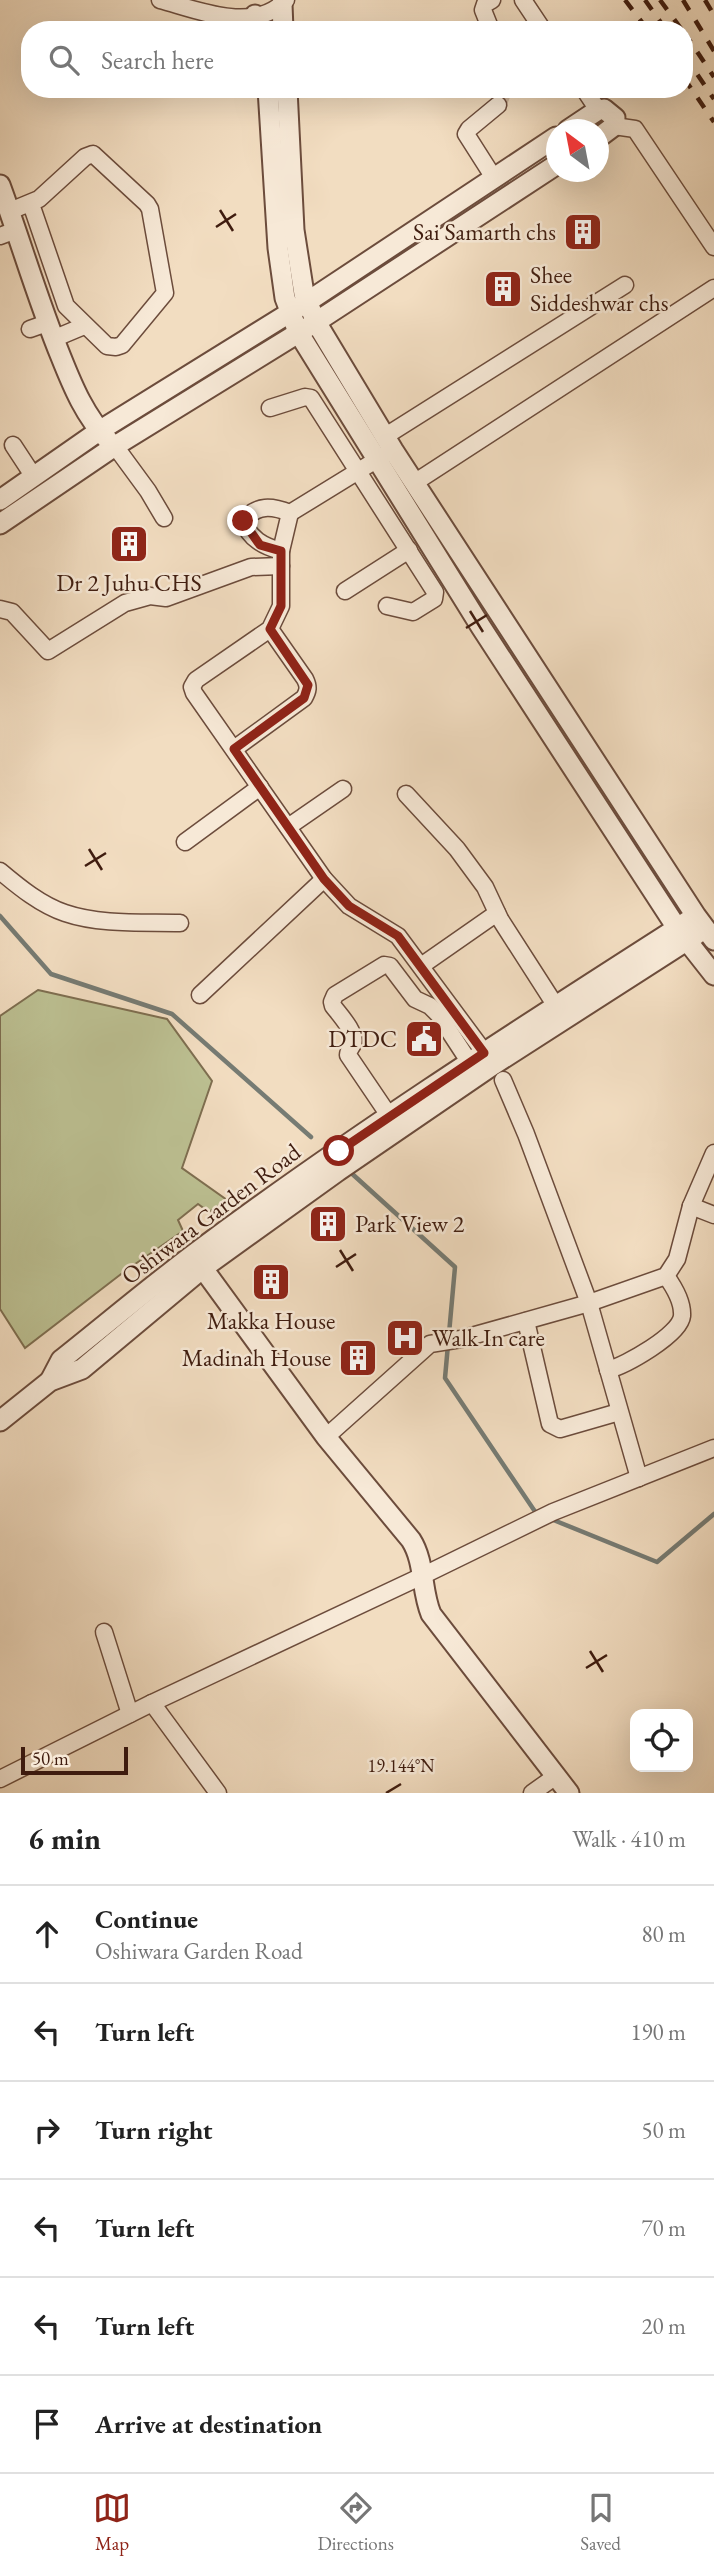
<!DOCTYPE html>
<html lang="en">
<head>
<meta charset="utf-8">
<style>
	:root { --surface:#fff; --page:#f2f2f2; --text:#222; --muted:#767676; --line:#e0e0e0; --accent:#8f2418 }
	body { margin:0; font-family:"EB Garamond",serif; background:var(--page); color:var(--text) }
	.controls { position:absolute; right:21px; bottom:21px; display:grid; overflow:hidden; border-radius:14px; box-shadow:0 7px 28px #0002 }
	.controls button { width:63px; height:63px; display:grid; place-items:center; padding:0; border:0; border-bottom:2px solid var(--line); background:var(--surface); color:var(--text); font:35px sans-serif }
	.compass { position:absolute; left:546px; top:119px; width:63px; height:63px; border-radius:50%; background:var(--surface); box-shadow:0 7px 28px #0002; rotate:328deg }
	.scale { position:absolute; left:21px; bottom:18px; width:107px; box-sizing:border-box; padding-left:7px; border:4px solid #3f1c0f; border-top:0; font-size:19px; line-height:24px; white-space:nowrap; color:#3f1c0f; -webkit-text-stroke:5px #f7e9d7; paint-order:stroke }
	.stop { position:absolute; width:21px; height:21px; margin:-16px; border:5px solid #8f2418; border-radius:50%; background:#fff }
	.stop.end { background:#8f2418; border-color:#fff; box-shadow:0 2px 7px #0008 }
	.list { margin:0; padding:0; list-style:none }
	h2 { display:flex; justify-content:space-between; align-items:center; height:91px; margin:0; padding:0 28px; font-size:30px }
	h2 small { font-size:23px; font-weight:400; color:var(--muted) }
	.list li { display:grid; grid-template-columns:46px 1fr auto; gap:21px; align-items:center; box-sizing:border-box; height:98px; padding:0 28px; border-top:2px solid var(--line) }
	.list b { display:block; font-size:26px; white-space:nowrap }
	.list p { margin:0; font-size:23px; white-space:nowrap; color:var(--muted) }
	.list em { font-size:23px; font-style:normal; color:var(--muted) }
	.icon { flex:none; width:38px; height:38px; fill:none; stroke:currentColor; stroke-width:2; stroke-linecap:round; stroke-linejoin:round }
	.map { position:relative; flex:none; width:714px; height:1793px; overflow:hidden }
	.search { position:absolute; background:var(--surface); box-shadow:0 7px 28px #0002; left:21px; right:21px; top:21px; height:77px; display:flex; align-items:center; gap:18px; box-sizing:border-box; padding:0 24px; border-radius:28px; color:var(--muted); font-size:26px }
	.sheet { height:679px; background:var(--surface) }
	nav { display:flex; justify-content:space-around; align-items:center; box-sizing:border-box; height:98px; border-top:2px solid var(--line); background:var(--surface); font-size:19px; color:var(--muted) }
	nav a { display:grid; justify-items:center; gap:4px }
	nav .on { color:var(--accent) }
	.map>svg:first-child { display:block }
	.green { fill:#bcc092; stroke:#7e6e50; stroke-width:2 }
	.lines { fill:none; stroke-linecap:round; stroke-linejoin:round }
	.stream { stroke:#767b73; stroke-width:4.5 }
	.minor-tunnel { stroke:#ceb69d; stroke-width:16; stroke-dasharray:16 8; stroke-linecap:butt }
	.minor-casing { stroke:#6c4c3c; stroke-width:19 }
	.tertiary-casing { stroke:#6c4c3c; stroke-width:23 }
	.minor { stroke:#f7e9d7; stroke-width:16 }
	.tertiary { stroke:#f7e9d7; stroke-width:19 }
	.rail { stroke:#3f1c0f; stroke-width:4.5; stroke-dasharray:12 12; stroke-linecap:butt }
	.route { stroke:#8f2418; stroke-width:9 }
	.ticks { fill:none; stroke:#3f1c0f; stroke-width:2.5 }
	.labels { text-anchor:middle; stroke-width:5; stroke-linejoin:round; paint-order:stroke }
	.poi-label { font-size:24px; fill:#3f1c0f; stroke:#f7e9d7; text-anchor:end }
	.street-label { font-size:24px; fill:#3f1c0f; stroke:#f7e9d7 }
	.ticks-label { font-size:18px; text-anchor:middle; fill:#3f1c0f; stroke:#f7e9d7; stroke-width:5; stroke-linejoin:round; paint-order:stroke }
</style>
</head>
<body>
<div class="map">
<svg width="714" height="1793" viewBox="0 0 714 1793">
	<rect width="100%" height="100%" fill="#f2ddc1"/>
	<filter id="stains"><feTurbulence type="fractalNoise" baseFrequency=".00286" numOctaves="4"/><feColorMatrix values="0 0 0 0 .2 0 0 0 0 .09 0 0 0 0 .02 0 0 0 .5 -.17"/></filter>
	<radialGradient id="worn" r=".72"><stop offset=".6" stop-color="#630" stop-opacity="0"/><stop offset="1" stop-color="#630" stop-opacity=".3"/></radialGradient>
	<!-- green -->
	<path class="green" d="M38,990L167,1019L212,1081L182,1168L227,1200L209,1212L198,1204L178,1220L183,1231L125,1271L25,1348L0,1309V1016Z"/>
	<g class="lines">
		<!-- stream -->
		<g class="stream">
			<path d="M0,916L51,974L172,1014L311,1137"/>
			<path d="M349,1171L455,1267L445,1378L536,1513L540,1515"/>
			<path d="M551,1519L657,1562L714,1514"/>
		</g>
		<!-- minor-tunnel -->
		<path class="minor-tunnel" d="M498,105L505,89"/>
		<defs>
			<g id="minor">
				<path d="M160,0C198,10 254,34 286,0"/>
				<path d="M523,0L543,30"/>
				<path d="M491,30L483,10L485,4L492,0"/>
				<path d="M584,89L598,110"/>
				<path d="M614,126L635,129L714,247"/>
				<path d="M494,178L466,134L469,129L498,105"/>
				<path d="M10,211L39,199L85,157L93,154L147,204L150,209L165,293L122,345L116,347L107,346L66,306L31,204"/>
				<path d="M0,236L16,230"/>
				<path d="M30,329L47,323"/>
				<path d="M53,339L84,326"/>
				<path d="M270,408L305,397L311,398L435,592L434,599L413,612L387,606"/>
				<path d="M384,437L625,285"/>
				<path d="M13,445L34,477"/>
				<path d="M115,446L148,491L164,518"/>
				<path d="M414,483L714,288"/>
				<path d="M290,513L281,551V606L270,629L196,680L192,687L194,693L324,879L349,906L398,936L490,1060"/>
				<path d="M281,551C263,546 250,539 243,521C257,504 272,506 290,513L386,454"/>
				<path d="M345,591L409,550"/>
				<path d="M0,609L12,612L48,651L125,603L150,596L166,598L251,567L281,566"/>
				<path d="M234,749L304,698C308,691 309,687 305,679L270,629"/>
				<path d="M406,794L457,849L485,887L500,919L561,1014"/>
				<path d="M288,827L343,789"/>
				<path d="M185,842L260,787"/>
				<path d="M0,871C19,887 41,905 65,913C100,925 143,922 180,923"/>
				<path d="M421,966L497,913"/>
				<path d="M200,995L324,879"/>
				<path d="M503,1080L526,1134L589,1303L639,1478"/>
				<path d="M390,1117L348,1055C348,1051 351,1048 353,1044C357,1033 339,1014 333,1006L332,1002L335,995L384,965L390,966L415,999L430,1006L438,1014L470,1063"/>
				<path d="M691,1206L714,1215"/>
				<path d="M526,1321L550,1424L560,1429L619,1412"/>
				<path d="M608,1370C626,1365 680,1335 682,1316C683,1302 674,1287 666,1276"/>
				<path d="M326,1437L430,1344L461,1339L589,1303L666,1276L677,1259L691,1206L714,1153"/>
				<path d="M104,1632L130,1714"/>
				<path d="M152,1703L218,1793"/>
				<path d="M0,1779L152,1703L422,1576L553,1512L714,1448"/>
				<path d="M532,1793L556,1776"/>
			</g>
			<g id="tertiary">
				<path d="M282,4L283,30"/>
				<path d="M255,15L259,30"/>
				<path d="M268,89L278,248L285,298L298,332L481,627L677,928L714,975"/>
				<path d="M287,89L294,230L304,294L316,322L393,450L696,916L714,940"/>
				<path d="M568,130L598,110L604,109L615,118L614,126L598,138"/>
				<path d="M0,185C21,242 38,301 61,357C73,387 85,416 108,440"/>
				<path d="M0,500L99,431L307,302L556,137"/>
				<path d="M0,524L115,446L316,322L556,165"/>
				<path d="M196,1259L326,1437L411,1540C425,1562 421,1590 431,1614L569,1793"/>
				<path d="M50,1381L61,1360C105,1325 149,1288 194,1254C353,1135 521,1028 688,921"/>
				<path d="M0,1421L50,1381L82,1369L203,1268L338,1171L493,1065L697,934"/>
			</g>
		</defs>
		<!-- minor casing -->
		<use href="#minor" class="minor-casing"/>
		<!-- tertiary casing -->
		<use href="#tertiary" class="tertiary-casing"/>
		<!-- minor -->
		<use href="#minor" class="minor"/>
		<!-- tertiary -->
		<use href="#tertiary" class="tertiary"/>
		<!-- rail -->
		<g class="rail">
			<path d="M625,0L648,30"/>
			<path d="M645,0L666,30"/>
			<path d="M660,0L682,30"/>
			<path d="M683,0L714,51"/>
			<path d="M705,0L714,15"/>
			<path d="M684,32L714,77"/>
			<path d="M684,55L714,99"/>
			<path d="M684,78L714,122"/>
		</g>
	</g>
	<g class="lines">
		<!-- route -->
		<path class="route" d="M243,521L260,545L281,551V606L270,629L308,685L304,698L234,749L324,879L349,906L398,936L484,1053L339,1151"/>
	</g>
	<!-- ticks -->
	<path class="ticks" d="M220,210L233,231M216,227L236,214M470,611L483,632M466,628L487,615M89,849L102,870M85,866L106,853M340,1250L353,1271M336,1267L356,1254M590,1651L603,1672M586,1668L607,1655M386,1793L401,1784"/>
	<!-- icons -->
	<defs>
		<symbol id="building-square" viewBox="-11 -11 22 22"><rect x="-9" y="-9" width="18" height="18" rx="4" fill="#8f2418" stroke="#f7e9d7"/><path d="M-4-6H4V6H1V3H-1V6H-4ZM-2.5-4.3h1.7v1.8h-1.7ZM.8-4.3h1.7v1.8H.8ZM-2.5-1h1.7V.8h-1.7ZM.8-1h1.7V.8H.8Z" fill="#fff"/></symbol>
		<symbol id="civic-square" viewBox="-11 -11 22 22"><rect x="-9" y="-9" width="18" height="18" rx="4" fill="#8f2418" stroke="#f7e9d7"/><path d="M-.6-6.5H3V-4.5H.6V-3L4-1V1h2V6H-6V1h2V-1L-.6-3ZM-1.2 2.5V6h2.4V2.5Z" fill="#fff"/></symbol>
		<symbol id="hospital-square" viewBox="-11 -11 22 22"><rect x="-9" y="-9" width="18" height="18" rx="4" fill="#8f2418" stroke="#f7e9d7"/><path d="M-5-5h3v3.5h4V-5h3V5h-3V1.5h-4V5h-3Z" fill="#fff"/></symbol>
	</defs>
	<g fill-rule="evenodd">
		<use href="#building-square" x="561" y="210" width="44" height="44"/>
		<use href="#building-square" x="481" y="267" width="44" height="44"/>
		<use href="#building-square" x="107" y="522" width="44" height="44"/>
		<use href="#civic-square" x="402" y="1017" width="44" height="44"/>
		<use href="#building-square" x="306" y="1202" width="44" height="44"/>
		<use href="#building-square" x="249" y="1260" width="44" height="44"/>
		<use href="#hospital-square" x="383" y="1316" width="44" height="44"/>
		<use href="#building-square" x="336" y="1336" width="44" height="44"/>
	</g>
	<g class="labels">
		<!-- poi labels -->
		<g class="poi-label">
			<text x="556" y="240">Sai Samarth chs</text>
			<text x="530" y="283" text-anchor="start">Shee<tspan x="530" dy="28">Siddeshwar chs</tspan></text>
			<text x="129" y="591" text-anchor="middle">Dr 2 Juhu CHS</text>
			<text x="397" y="1047">DTDC</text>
			<text x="355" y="1232" text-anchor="start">Park View 2</text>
			<text x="271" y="1329" text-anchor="middle">Makka House</text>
			<text x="432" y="1346" text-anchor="start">Walk In care</text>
			<text x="331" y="1366">Madinah House</text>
		</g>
		<!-- street labels -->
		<g class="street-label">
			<text transform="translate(211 1214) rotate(-37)" y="8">Oshiwara Garden Road</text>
		</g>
	</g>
	<g class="ticks-label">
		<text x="401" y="1772">19.144°N</text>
	</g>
	<rect width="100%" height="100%" filter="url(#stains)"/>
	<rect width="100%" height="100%" fill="url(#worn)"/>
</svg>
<div class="controls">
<button><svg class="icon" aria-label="locate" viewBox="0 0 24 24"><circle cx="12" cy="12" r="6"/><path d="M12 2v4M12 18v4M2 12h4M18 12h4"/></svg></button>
</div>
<svg class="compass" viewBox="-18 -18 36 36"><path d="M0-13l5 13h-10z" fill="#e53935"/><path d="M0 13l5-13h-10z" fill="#767676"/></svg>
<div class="scale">50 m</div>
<div class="stop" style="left:339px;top:1151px"></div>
<div class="stop end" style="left:243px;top:521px"></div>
<div class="search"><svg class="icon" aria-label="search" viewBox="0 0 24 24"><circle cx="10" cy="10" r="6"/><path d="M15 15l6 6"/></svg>Search here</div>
</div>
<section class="sheet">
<h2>6 min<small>Walk · 410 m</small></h2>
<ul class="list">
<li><svg class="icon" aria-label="ahead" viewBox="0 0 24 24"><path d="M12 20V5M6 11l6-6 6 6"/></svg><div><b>Continue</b><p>Oshiwara Garden Road</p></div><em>80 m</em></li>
<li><svg class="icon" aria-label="left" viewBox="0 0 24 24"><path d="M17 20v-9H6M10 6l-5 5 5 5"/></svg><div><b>Turn left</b></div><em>190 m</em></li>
<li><svg class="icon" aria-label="right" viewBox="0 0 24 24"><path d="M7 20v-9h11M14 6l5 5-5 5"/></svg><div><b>Turn right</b></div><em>50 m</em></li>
<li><svg class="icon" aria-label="left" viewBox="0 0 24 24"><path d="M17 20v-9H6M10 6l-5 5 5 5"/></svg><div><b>Turn left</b></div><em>70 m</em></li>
<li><svg class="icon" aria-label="left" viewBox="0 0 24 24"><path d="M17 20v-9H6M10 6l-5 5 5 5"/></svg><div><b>Turn left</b></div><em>20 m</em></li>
<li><svg class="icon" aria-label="arrive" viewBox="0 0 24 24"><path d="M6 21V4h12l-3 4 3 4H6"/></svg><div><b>Arrive at destination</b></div></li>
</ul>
</section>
<nav>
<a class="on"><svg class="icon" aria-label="map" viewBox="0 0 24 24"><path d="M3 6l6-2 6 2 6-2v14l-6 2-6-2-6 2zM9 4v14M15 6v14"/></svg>Map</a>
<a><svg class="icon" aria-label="directions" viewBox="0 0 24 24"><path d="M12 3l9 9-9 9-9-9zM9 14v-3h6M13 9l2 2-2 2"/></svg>Directions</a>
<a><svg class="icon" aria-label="saved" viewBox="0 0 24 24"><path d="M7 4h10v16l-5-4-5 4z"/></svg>Saved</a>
</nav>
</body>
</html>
